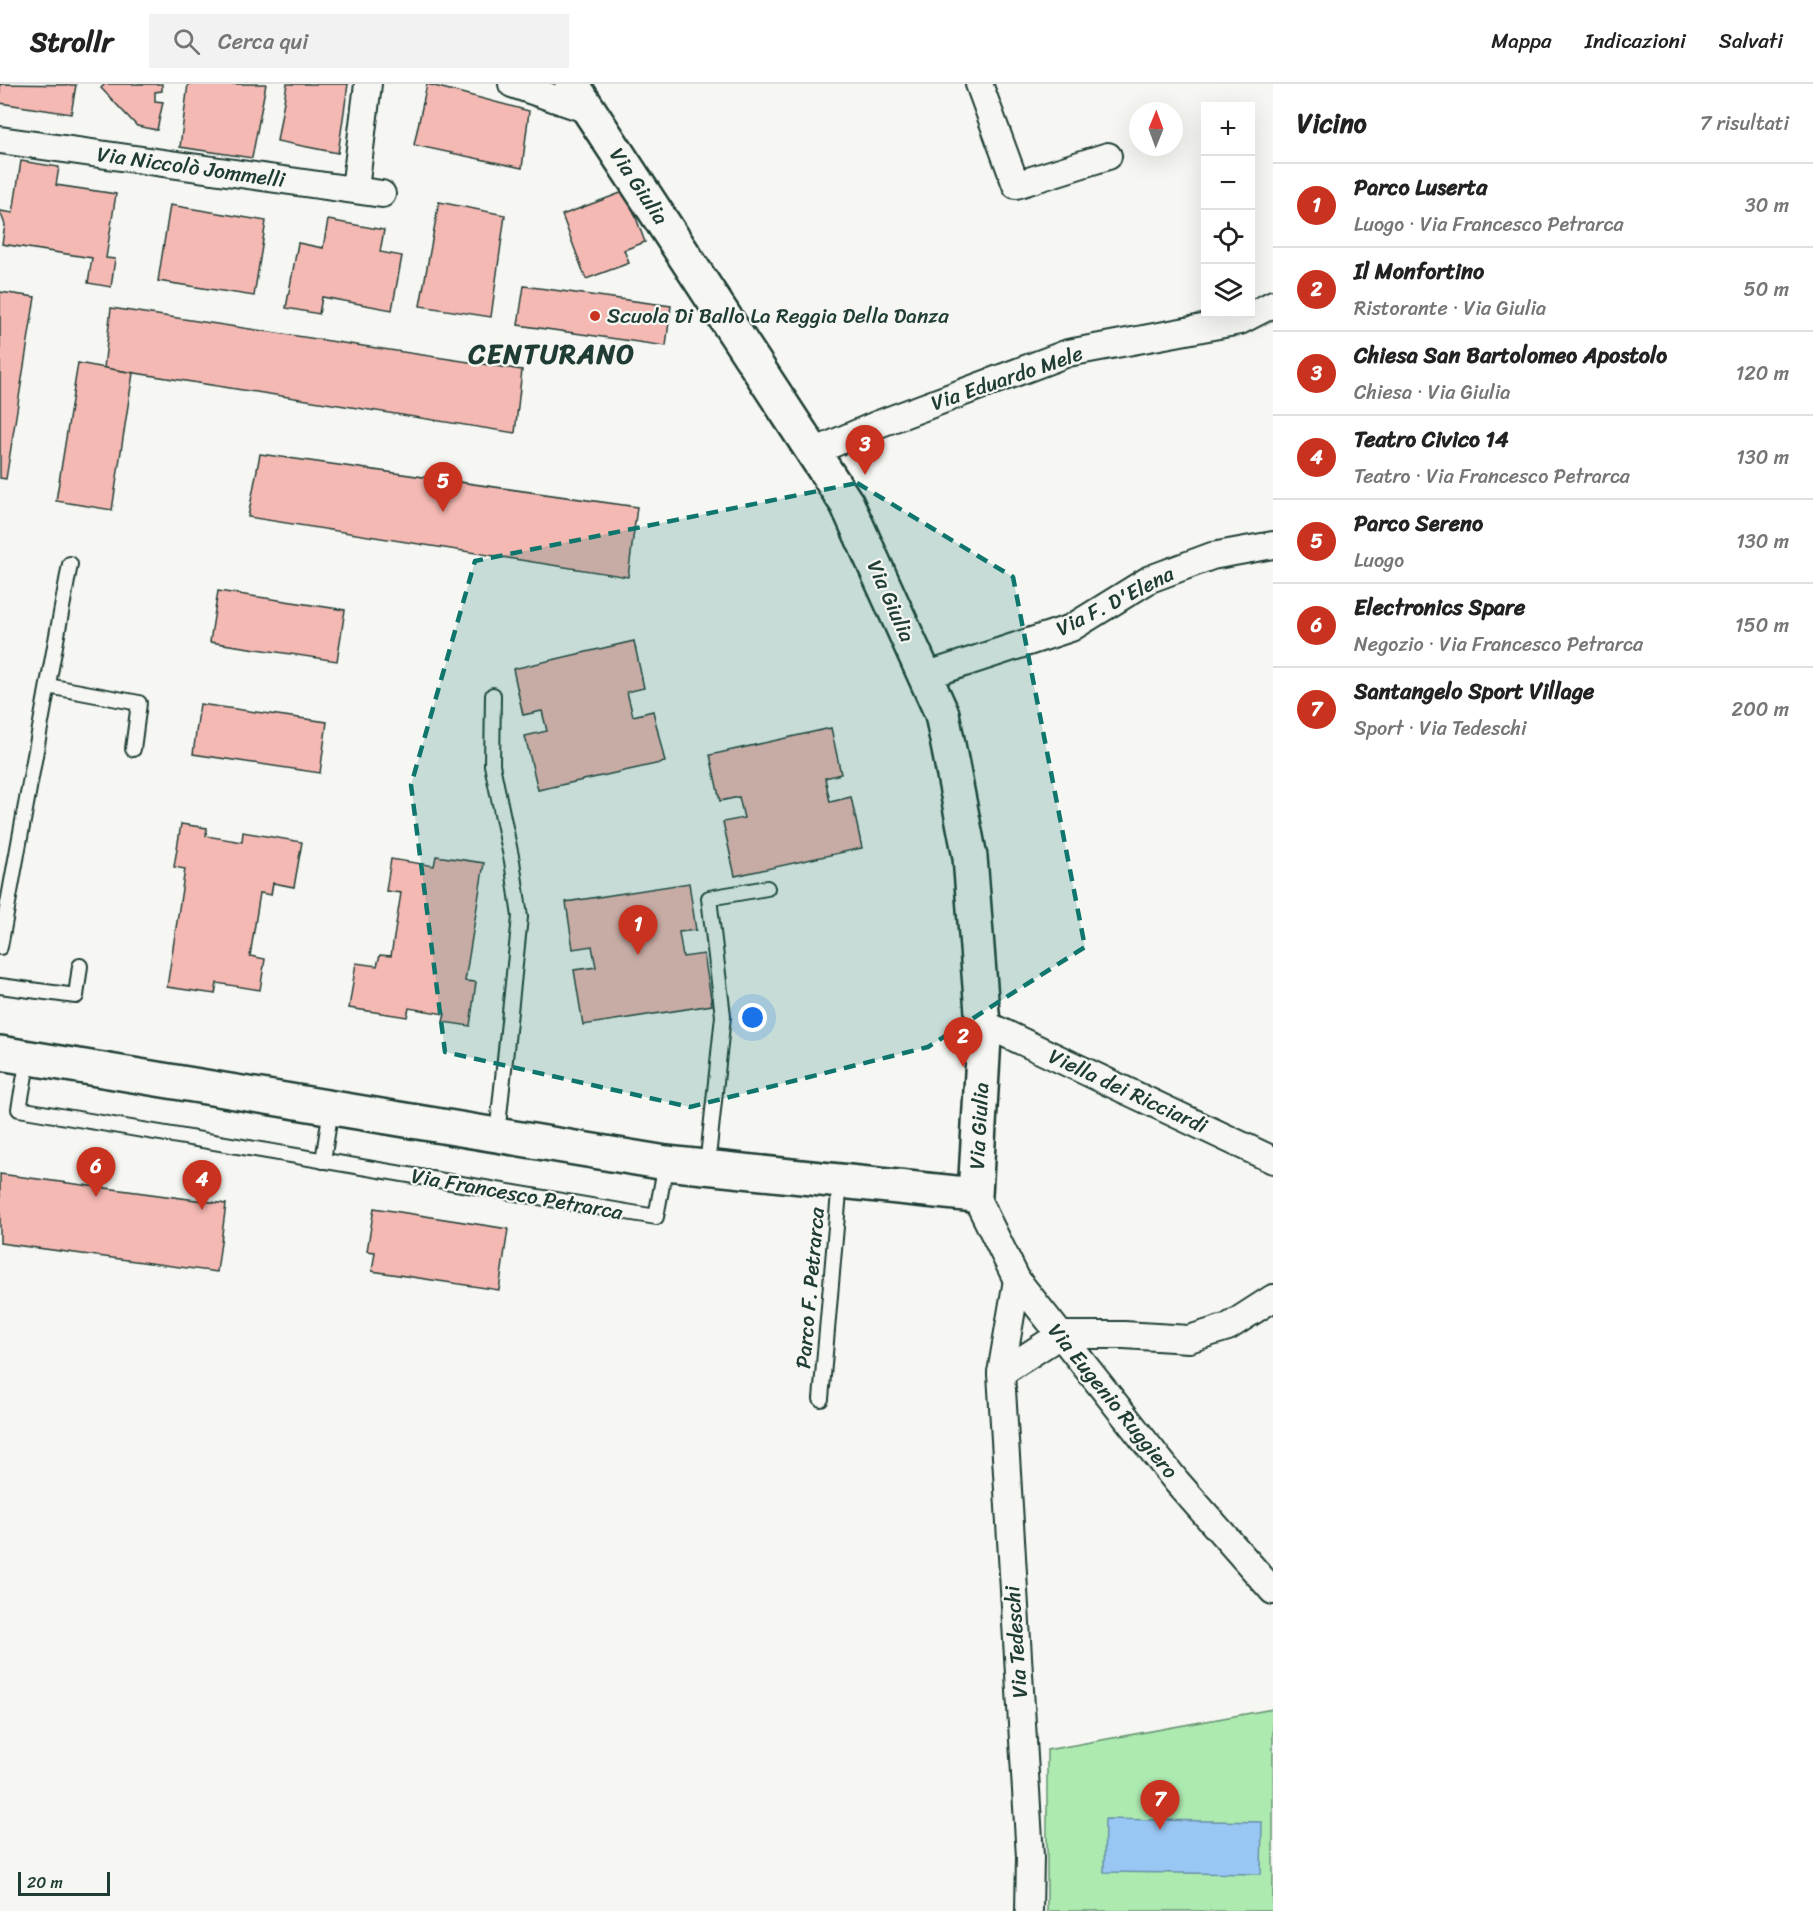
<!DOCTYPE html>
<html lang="it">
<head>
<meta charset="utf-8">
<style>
	:root { --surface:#fff; --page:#f2f2f2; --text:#222; --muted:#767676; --line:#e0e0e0; --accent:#c8321e }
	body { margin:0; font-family:Sriracha,sans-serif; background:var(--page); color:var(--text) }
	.controls { position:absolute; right:18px; top:18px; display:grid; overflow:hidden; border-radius:0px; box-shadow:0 6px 24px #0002 }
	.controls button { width:54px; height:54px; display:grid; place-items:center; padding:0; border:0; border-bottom:2px solid var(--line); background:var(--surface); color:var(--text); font:30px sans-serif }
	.compass { position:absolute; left:1129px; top:18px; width:54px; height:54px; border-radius:50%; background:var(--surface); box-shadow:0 6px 24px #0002; rotate:1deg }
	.scale { position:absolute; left:18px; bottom:15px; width:92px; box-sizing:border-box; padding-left:6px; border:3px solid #1f3d34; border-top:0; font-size:16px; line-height:21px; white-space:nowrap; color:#1f3d34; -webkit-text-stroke:4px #f6f6f2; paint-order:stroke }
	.you { position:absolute; left:753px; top:934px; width:21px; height:21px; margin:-15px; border:4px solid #fff; border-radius:50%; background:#1a73e8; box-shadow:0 0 0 9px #1a73e833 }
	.badge { display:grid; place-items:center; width:39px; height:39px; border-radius:50%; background:var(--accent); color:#fff; font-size:20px; font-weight:700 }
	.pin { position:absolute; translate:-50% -50px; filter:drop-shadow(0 2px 3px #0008) }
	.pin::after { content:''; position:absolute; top:32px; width:21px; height:18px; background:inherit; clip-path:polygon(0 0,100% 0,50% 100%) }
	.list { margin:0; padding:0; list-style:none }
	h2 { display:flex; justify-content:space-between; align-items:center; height:78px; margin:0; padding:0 24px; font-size:26px }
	h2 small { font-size:20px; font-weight:400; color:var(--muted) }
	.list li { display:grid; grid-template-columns:39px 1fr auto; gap:18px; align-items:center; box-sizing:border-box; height:84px; padding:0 24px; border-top:2px solid var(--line) }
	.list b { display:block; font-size:22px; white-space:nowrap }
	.list p { margin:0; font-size:20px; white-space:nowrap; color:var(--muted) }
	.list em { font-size:20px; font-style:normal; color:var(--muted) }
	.icon { flex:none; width:33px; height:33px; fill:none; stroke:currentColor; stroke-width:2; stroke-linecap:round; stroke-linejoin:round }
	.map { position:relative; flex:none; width:1273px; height:1827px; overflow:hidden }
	header { display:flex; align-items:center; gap:36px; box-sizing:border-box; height:84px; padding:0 30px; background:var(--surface); border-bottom:2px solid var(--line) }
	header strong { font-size:28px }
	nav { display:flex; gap:33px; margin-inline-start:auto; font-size:21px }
	.search { width:420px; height:54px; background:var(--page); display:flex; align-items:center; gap:15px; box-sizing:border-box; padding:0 21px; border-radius:0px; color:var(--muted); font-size:22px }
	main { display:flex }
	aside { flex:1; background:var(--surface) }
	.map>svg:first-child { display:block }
	.green { fill:#adeab0; stroke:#669472; stroke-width:1.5 }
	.water { fill:#99c7f3; stroke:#6890a7; stroke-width:1.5 }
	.building { fill:#f5b9b3; stroke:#1f3d34; stroke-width:1.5 }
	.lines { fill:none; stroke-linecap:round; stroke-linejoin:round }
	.service-casing { stroke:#1f3d34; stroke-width:18 }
	.minor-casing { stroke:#1f3d34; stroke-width:30 }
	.secondary-casing { stroke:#1f3d34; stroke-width:38 }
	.service { stroke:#f6f6f2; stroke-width:14 }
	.minor { stroke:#f6f6f2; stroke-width:26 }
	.secondary { stroke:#f6f6f2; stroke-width:33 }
	.marked { fill:#0f766e; fill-opacity:0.2; stroke:#0f766e; stroke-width:4.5; stroke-dasharray:12 8; stroke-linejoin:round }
	.poi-dot { fill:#c8321e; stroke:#f6f6f2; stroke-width:2 }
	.labels { text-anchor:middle; stroke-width:4.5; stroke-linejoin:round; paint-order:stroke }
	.street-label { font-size:21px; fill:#1f3d34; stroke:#f6f6f2 }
	.poi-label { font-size:21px; fill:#1f3d34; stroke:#f6f6f2; text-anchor:start }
	.district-label { font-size:27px; font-weight:bold; letter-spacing:1.5px; fill:#1f3d34; stroke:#f6f6f2 }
</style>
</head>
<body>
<header>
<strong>Strollr</strong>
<div class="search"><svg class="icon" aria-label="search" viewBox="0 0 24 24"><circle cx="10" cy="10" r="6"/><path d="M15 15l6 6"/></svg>Cerca qui</div>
<nav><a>Mappa</a><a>Indicazioni</a><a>Salvati</a></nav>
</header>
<main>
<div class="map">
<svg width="1273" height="1827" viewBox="0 0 1273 1827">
	<rect width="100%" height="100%" fill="#f6f6f2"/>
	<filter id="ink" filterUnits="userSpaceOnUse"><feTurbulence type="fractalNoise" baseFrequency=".0167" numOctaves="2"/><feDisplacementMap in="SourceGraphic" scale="12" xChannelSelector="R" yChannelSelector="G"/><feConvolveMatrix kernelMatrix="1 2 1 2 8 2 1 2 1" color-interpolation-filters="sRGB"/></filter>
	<g filter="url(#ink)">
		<!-- green -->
		<path class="green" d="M1273,1625V1827H1047V1666Z"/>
		<!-- water -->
		<path class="water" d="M1105,1735L1262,1738L1261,1790L1104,1788Z"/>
		<!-- building -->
		<g class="building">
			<path d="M0,0L76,1L71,30L0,19Z"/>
			<path d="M105,0H162V7L155,8V17L163,18L157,46L137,42L101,4Z"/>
			<path d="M188,0H266L252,74L180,63Z"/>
			<path d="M287,0H348L338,69L277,57Z"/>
			<path d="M427,0L529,27L522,84L414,61Z"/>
			<path d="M21,77L59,83L56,101L116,110L106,174L115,175L111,203L88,199L92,174L2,160L5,141L0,127L13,129Z"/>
			<path d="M626,107L645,158L624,166L629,179L586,195L562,131Z"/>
			<path d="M439,118L505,131L491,233L420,222Z"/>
			<path d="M170,121L266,137L254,212L158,197Z"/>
			<path d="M328,136L384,146L380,168L402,172L392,226L322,213L319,230L286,224L298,159L323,164Z"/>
			<path d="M524,202L671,222L666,262L518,241Z"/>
			<path d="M0,208L35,213L6,395L0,394Z"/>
			<path d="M111,224L522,286L515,349L104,284Z"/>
			<path d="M78,279L133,289L112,426L56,417Z"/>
			<path d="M260,370L637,423L628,493L248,433Z"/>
			<path d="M218,507L345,526L337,577L210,558Z"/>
			<path d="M634,557L644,604L627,608L633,632L653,627L665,678L538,706L525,652L547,647L542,627L523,631L513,585Z"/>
			<path d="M200,620L327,638L320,689L193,670Z"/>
			<path d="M831,644L841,690L825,694L830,718L851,713L862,764L735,792L723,738L744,734L739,713L720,717L710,671Z"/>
			<path d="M181,740L207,744L206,752L242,758L243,748L302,758L294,803L273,799L271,811L260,809L250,872L265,875L260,906L217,899L215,910L167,903L185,785L174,783Z"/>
			<path d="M436,772L484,779L465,897L476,898L470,942L443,938L445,930L409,924L407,933L349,924L356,879L377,882L380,871L391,872L401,809L386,807L391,775L434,782Z"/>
			<path d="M689,799L696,846L679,848L683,873L704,870L712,921L583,941L574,886L596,883L592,862L573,865L566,818Z"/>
			<path d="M0,1090L226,1120L217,1188L0,1159Z"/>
			<path d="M374,1124L508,1145L499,1206L372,1187L375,1168L367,1167Z"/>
		</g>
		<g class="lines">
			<defs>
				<g id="service">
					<path d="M48,602L139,619L133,665"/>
					<path d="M493,611L492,681L512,777L520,833L497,1051"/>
					<path d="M0,863L70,480"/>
					<path d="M0,902L76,912L80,882"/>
					<path d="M28,974L19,1025L656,1133L666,1079"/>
					<path d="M323,1077L331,1024"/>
					<path d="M707,1083L723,932L709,814L767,804"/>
					<path d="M821,1315L840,1097"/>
				</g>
				<g id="minor">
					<path d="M512,0L588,26"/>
					<path d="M979,0L1016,101L1108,72"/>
					<path d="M0,56L382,110"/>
					<path d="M355,105L368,0"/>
					<path d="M814,368L876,341L1068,269L1240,237L1273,220"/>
					<path d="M925,592L1071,544L1150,495L1212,472L1273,461"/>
					<path d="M983,939L1273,1076"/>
					<path d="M975,1111L1017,1196L1177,1398L1273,1507"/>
					<path d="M1017,1196L1001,1289L1030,1773L1029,1827"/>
					<path d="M1001,1289L1060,1251H1124L1189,1255L1228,1243L1273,1214"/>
				</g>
				<path id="secondary" d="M0,969L666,1079L975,1111L984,954L970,773L942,630L847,420L572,0"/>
			</defs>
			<!-- service casing -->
			<use href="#service" class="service-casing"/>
			<!-- minor casing -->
			<use href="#minor" class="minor-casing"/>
			<!-- secondary casing -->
			<use href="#secondary" class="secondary-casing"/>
			<!-- service -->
			<use href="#service" class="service"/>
			<!-- minor -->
			<use href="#minor" class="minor"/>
			<!-- secondary -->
			<use href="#secondary" class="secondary"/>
		</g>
	</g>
	<!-- marked area -->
	<path class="marked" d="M857,399L1013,493L1085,863L928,963L690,1023L445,968L411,701L475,477Z"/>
	<!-- markers -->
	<circle class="poi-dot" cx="595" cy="232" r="6"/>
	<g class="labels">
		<!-- street labels -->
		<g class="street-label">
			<text transform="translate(191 83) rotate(8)" y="7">Via Niccolò Jommelli</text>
			<text transform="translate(639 102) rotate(56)" y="7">Via Giulia</text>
			<text transform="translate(1007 294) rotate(-19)" y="7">Via Eduardo Mele</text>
			<text transform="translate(891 517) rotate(66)" y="7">Via Giulia</text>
			<text transform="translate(1115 517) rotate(-27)" y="7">Via F. D'Elena</text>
			<text transform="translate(1128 1007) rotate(25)" y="7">Viella dei Ricciardi</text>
			<text transform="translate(979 1042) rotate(-87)" y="7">Via Giulia</text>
			<text transform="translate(517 1110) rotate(10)" y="7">Via Francesco Petrarca</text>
			<text transform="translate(810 1204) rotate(-85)" y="7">Parco F. Petrarca</text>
			<text transform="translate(1113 1317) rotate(51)" y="7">Via Eugenio Ruggiero</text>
			<text transform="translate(1016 1558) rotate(-94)" y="7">Via Tedeschi</text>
		</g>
		<!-- poi labels -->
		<g class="poi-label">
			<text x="607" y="239">Scuola Di Ballo La Reggia Della Danza</text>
		</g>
		<!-- district labels -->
		<g class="district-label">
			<text x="552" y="279">CENTURANO</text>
		</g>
	</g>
</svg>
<div class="controls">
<button>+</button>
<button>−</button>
<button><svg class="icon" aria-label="locate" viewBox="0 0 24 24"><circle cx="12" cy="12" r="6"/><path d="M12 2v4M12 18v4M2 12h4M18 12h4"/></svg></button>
<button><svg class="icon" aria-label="layers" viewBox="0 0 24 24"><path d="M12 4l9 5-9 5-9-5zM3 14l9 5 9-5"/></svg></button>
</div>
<svg class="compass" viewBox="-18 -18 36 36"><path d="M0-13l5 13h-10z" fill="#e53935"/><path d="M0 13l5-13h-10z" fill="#767676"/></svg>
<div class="scale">20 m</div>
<div class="you"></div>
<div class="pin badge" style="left:638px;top:871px">1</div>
<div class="pin badge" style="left:963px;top:983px">2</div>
<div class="pin badge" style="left:865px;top:391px">3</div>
<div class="pin badge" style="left:202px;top:1126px">4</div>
<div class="pin badge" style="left:443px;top:428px">5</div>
<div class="pin badge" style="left:96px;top:1113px">6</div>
<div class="pin badge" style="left:1160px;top:1746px">7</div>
</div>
<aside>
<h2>Vicino<small>7 risultati</small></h2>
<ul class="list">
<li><span class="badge">1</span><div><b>Parco Luserta</b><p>Luogo · Via Francesco Petrarca</p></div><em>30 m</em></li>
<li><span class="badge">2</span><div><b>Il Monfortino</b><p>Ristorante · Via Giulia</p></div><em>50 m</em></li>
<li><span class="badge">3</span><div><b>Chiesa San Bartolomeo Apostolo</b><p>Chiesa · Via Giulia</p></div><em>120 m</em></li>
<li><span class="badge">4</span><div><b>Teatro Civico 14</b><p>Teatro · Via Francesco Petrarca</p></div><em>130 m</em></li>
<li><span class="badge">5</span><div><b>Parco Sereno</b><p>Luogo</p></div><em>130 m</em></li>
<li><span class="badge">6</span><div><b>Electronics Spare</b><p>Negozio · Via Francesco Petrarca</p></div><em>150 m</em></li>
<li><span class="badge">7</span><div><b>Santangelo Sport Village</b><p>Sport · Via Tedeschi</p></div><em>200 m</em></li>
</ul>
</aside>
</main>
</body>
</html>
